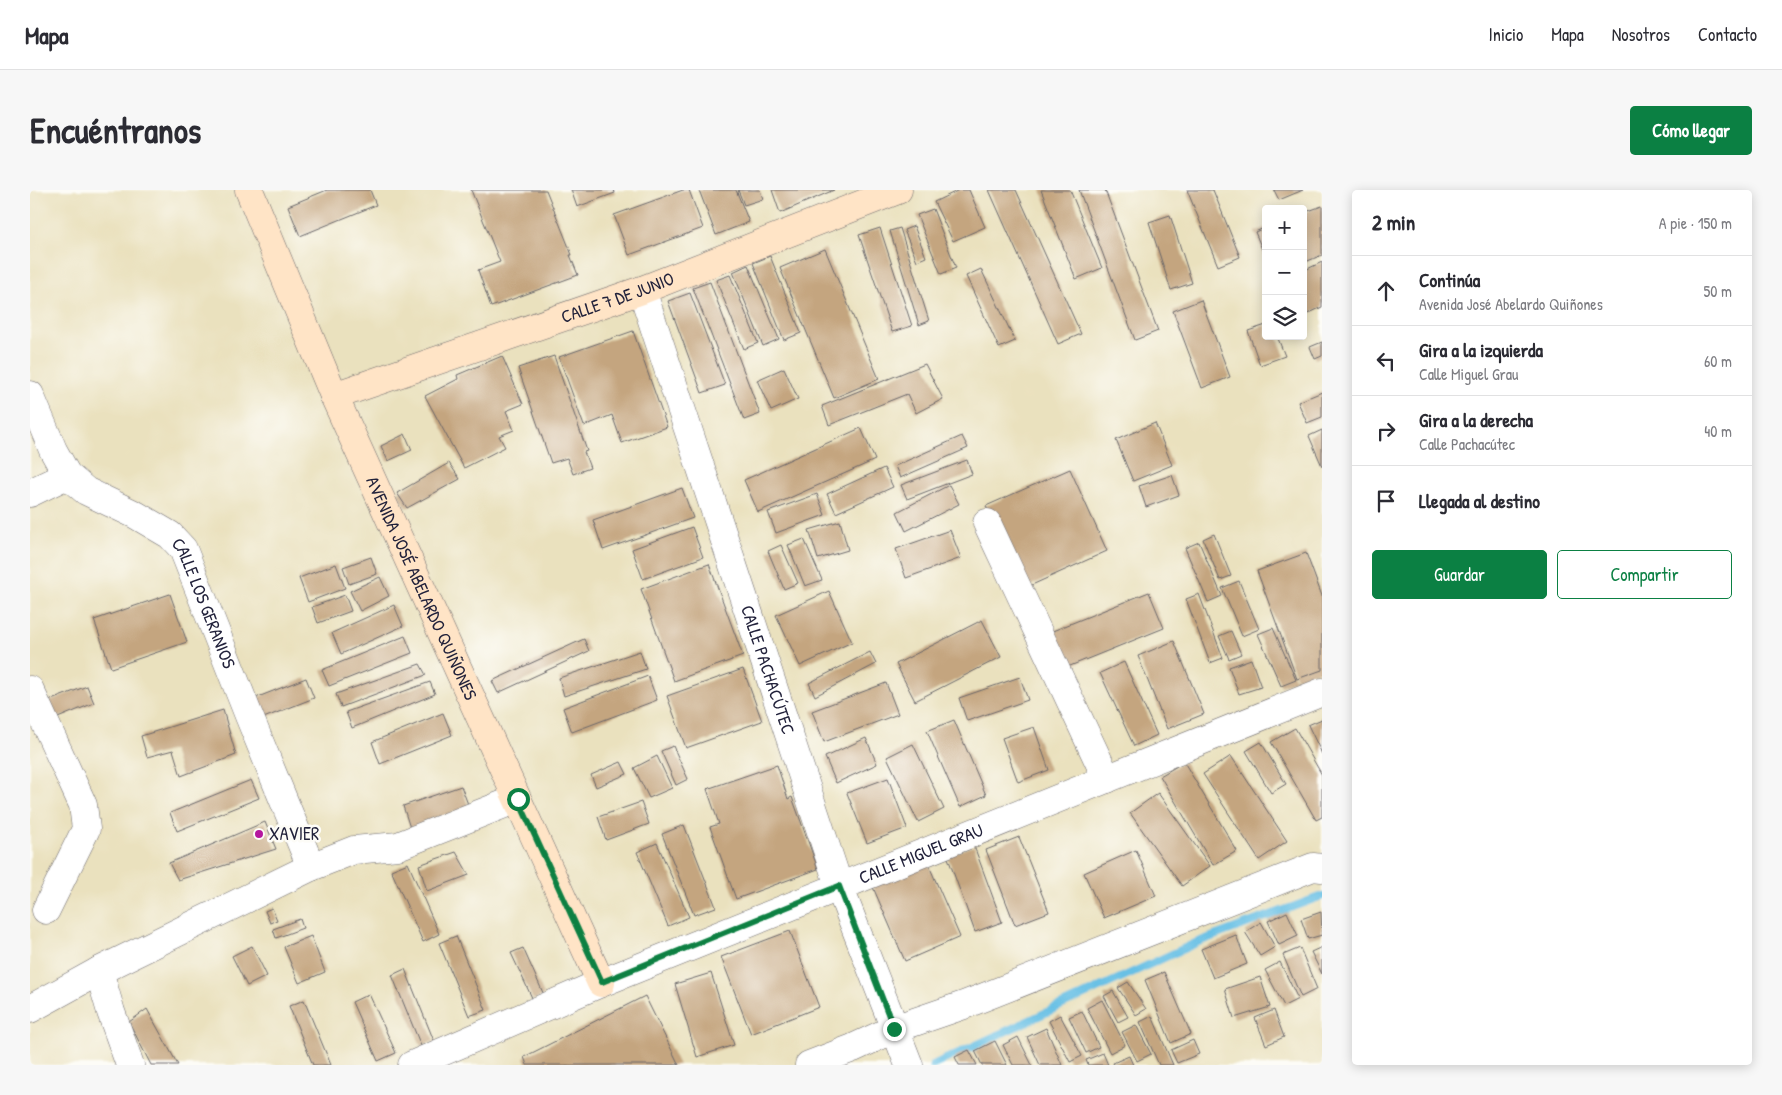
<!DOCTYPE html>
<html lang="es">
<head>
<meta charset="utf-8">
<style>
	:root { --surface:#fff; --page:#f7f7f7; --text:#2b2b33; --muted:#7c7c81; --line:#e1e1e2; --accent:#0b8043 }
	body { margin:0; font-family:"Patrick Hand",sans-serif; background:var(--page); color:var(--text) }
	.controls { position:absolute; right:15px; top:15px; display:grid; overflow:hidden; border-radius:5px; box-shadow:0 2px 12px #0003 }
	.controls button { width:45px; height:45px; display:grid; place-items:center; padding:0; border:0; border-bottom:1px solid var(--line); background:var(--surface); color:var(--text); font:25px sans-serif }
	.stop { position:absolute; width:15px; height:15px; margin:-11px; border:4px solid #0b8043; border-radius:50%; background:#fff }
	.stop.end { background:#0b8043; border-color:#fff; box-shadow:0 1px 5px #0008 }
	.list { margin:0; padding:0; list-style:none }
	h2 { display:flex; justify-content:space-between; align-items:center; height:65px; margin:0; padding:0 20px; font-size:21px }
	h2 small { font-size:16px; font-weight:400; color:var(--muted) }
	.list li { display:grid; grid-template-columns:32px 1fr auto; gap:15px; align-items:center; box-sizing:border-box; height:70px; padding:0 20px; border-top:1px solid var(--line) }
	.list b { display:block; font-size:19px; white-space:nowrap }
	.list p { margin:0; font-size:16px; white-space:nowrap; color:var(--muted) }
	.list em { font-size:16px; font-style:normal; color:var(--muted) }
	.actions { display:flex; gap:10px; padding:15px 20px }
	.actions a { flex:1; padding:11px 0; border:1px solid var(--accent); border-radius:5px; text-align:center; font-size:18px; color:var(--accent) }
	.actions .main { background:var(--accent); color:#fff }
	.icon { flex:none; width:28px; height:28px; fill:none; stroke:currentColor; stroke-width:2; stroke-linecap:round; stroke-linejoin:round }
	.map { position:relative; flex:none; width:1292px; height:875px; overflow:hidden; border-radius:5px }
	header { display:flex; align-items:center; gap:30px; box-sizing:border-box; height:70px; padding:0 25px; background:var(--surface); border-bottom:1px solid var(--line) }
	header strong { font-size:24px }
	nav { display:flex; gap:28px; margin-inline-start:auto; font-size:18px }
	.intro { display:flex; align-items:center; justify-content:space-between; box-sizing:border-box; height:120px; padding:0 30px }
	h1 { margin:0; font-size:35px }
	.button { padding:12px 22px; border-radius:5px; background:var(--accent); color:#fff; font-size:18px; font-weight:700 }
	main { display:flex; gap:30px; padding:0 30px }
	aside { flex:1; background:var(--surface); border-radius:5px; box-shadow:0 2px 12px #0003 }
	.map>svg:first-child { display:block }
	.lines { fill:none; stroke-linecap:round; stroke-linejoin:round }
	.stream { stroke:#68c0e5; stroke-width:8 }
	.building { fill:#c4a57f }
	.street-casing { stroke:#686569; stroke-width:29 }
	.secondary-casing { stroke:#686569; stroke-width:29 }
	.street { stroke:#fff; stroke-width:28 }
	.secondary { stroke:#ffe4c6; stroke-width:28 }
	.route { stroke:#0b8043; stroke-width:6 }
	.poi-dot { fill:#b5179e; stroke:#fdfcf7; stroke-width:2 }
	.labels { text-anchor:middle; stroke-width:5; stroke-linejoin:round; paint-order:stroke }
	.street-label { font-size:18px; fill:#22223b; stroke:#fdfcf7 }
	.poi-label { font-size:18px; fill:#22223b; stroke:#fdfcf7; text-anchor:start }
</style>
</head>
<body>
<header>
<strong>Mapa</strong>
<nav><a>Inicio</a><a>Mapa</a><a>Nosotros</a><a>Contacto</a></nav>
</header>
<div class="intro"><h1>Encuéntranos</h1><a class="button">Cómo llegar</a></div>
<main>
<div class="map">
<svg width="1292" height="875" viewBox="0 0 1292 875">
	<rect width="100%" height="100%" fill="#fdfcf7"/>
	<filter id="ink" filterUnits="userSpaceOnUse"><feTurbulence type="fractalNoise" baseFrequency=".02" numOctaves="2"/><feDisplacementMap in="SourceGraphic" scale="10" xChannelSelector="R" yChannelSelector="G"/><feConvolveMatrix kernelMatrix="1 2 1 2 8 2 1 2 1" color-interpolation-filters="sRGB"/></filter>
	<filter id="wash" filterUnits="userSpaceOnUse"><feTurbulence type="fractalNoise" baseFrequency=".0096" numOctaves="4" result="noise"/><feDisplacementMap in="SourceGraphic" scale="20" xChannelSelector="R" yChannelSelector="G"/><feGaussianBlur stdDeviation="1.12" result="paint"/><feColorMatrix in="noise" values="0 0 0 0 0 0 0 0 0 0 0 0 0 0 0 0 0 1.4 0 .05"/><feComposite in="paint" operator="in"/></filter>
	<g filter="url(#wash)">
		<rect width="100%" height="100%" fill="#eae1be"/>
		<g class="lines">
			<!-- stream -->
			<path class="stream" d="M903,875L1168,752L1292,706"/>
		</g>
		<g id="blocks">
			<!-- building -->
			<g class="building">
				<path d="M297,0H340L346,15L270,46L258,16Z"/>
				<path d="M441,0H516L542,65H540L548,85L461,117L448,80L470,72Z"/>
				<path d="M541,0H584L585,3L547,17Z"/>
				<path d="M653,0H659L673,38L599,65L584,25Z"/>
				<path d="M669,0H706L719,32L686,45Z"/>
				<path d="M708,0H730L733,9L714,15Z"/>
				<path d="M742,0H804L750,23Z"/>
				<path d="M929,0H939L955,37L923,51L904,12Z"/>
				<path d="M959,0H986L1051,144L1028,154Z"/>
				<path d="M1011,0H1040L1072,78L1046,89Z"/>
				<path d="M1049,0H1075L1128,141L1105,150Z"/>
				<path d="M1157,0H1183L1210,67L1188,76Z"/>
				<path d="M1244,0H1273L1249,10Z"/>
				<path d="M1292,16V65L1273,73V23Z"/>
				<path d="M903,19L926,78L911,84L887,25Z"/>
				<path d="M1140,25L1162,93L1141,100L1119,32Z"/>
				<path d="M884,36L896,67L887,71L874,40Z"/>
				<path d="M1236,37V69L1225,42Z"/>
				<path d="M850,38L882,136L862,142L829,45Z"/>
				<path d="M870,38L899,131L889,135L860,41Z"/>
				<path d="M795,59L849,189L804,208L750,78Z"/>
				<path d="M740,66L771,143L754,150L723,73Z"/>
				<path d="M1292,72V117L1273,126V81Z"/>
				<path d="M718,75L749,149L733,156L703,82Z"/>
				<path d="M951,79L985,151L969,158L936,86Z"/>
				<path d="M700,85L728,153L714,159L686,90Z"/>
				<path d="M680,92L730,224L714,230L663,98Z"/>
				<path d="M660,103L695,195L672,203L638,111Z"/>
				<path d="M1171,110L1200,187L1172,198L1143,121Z"/>
				<path d="M1236,135V146H1247L1255,166L1230,175L1218,141Z"/>
				<path d="M603,141L637,237L592,253L582,225L554,236L529,167Z"/>
				<path d="M1292,152V166L1285,169L1280,157Z"/>
				<path d="M472,166L493,214L476,221L484,240L469,246L475,257L434,278L395,206L428,189L427,185Z"/>
				<path d="M524,166L557,261L554,262L560,278L543,284L537,268L521,273L488,178Z"/>
				<path d="M895,174L913,209L886,223L877,204L799,235L792,216Z"/>
				<path d="M754,178L768,209L741,221L727,190Z"/>
				<path d="M1292,202V227L1277,233L1268,212Z"/>
				<path d="M1125,233L1142,275L1103,291L1086,250Z"/>
				<path d="M831,238L845,270L728,322L714,290Z"/>
				<path d="M1292,240V276L1279,246Z"/>
				<path d="M375,244L382,260L358,271L351,256Z"/>
				<path d="M932,246L938,258L870,288L865,276Z"/>
				<path d="M937,270L942,284L877,309L871,295Z"/>
				<path d="M419,273L430,289L377,318L367,303Z"/>
				<path d="M854,278L863,297L806,323L797,304Z"/>
				<path d="M1040,279L1077,361L993,399L956,316Z"/>
				<path d="M1142,285L1149,305L1116,317L1109,296Z"/>
				<path d="M919,295L929,314L876,341L867,322Z"/>
				<path d="M652,298L663,328L573,360L563,330Z"/>
				<path d="M787,304L795,325L746,343L738,322Z"/>
				<path d="M810,331L818,360L788,369L779,340Z"/>
				<path d="M662,337L673,367L613,389L602,359Z"/>
				<path d="M920,340L931,368L876,388L866,359Z"/>
				<path d="M1184,344L1201,386L1190,390L1173,349Z"/>
				<path d="M774,349L792,390L775,396L758,355Z"/>
				<path d="M1169,352L1192,406L1178,412L1155,358Z"/>
				<path d="M751,355L768,393L754,399L738,361Z"/>
				<path d="M1276,363L1292,406V480L1267,489L1227,381Z"/>
				<path d="M341,367L347,384L319,394L313,377Z"/>
				<path d="M306,374L315,398L278,412L269,388Z"/>
				<path d="M679,374L713,466L644,491L611,399Z"/>
				<path d="M350,387L359,406L330,421L320,401Z"/>
				<path d="M1209,391L1229,439L1212,446L1192,398Z"/>
				<path d="M799,401L822,452L770,476L746,425Z"/>
				<path d="M1119,402L1134,438L1035,478L1020,442Z"/>
				<path d="M140,404L157,452L81,478L64,430Z"/>
				<path d="M1169,404L1193,468L1180,473L1156,409Z"/>
				<path d="M315,405L321,421L288,433L282,417Z"/>
				<path d="M364,415L373,436L311,464L302,443Z"/>
				<path d="M952,430L971,467L885,511L866,474Z"/>
				<path d="M1243,438L1266,490L1251,496L1228,444Z"/>
				<path d="M1201,441L1211,464L1199,469L1189,446Z"/>
				<path d="M375,446L382,463L299,496L292,480Z"/>
				<path d="M554,449L559,461L468,503L462,491Z"/>
				<path d="M1144,451L1174,524L1137,539L1108,466Z"/>
				<path d="M610,461L616,479L534,506L529,488Z"/>
				<path d="M840,462L846,474L785,506L779,493Z"/>
				<path d="M1221,469L1231,497L1209,504L1199,477Z"/>
				<path d="M1094,472L1127,545L1104,556L1070,483Z"/>
				<path d="M390,474L396,485L311,517L306,504Z"/>
				<path d="M713,479L732,531L656,558L637,506Z"/>
				<path d="M618,486L627,510L542,542L533,518Z"/>
				<path d="M990,487L998,510L937,531L929,508Z"/>
				<path d="M276,488L284,508L231,529L223,509Z"/>
				<path d="M400,492L405,504L322,538L316,522Z"/>
				<path d="M856,493L868,524L794,552L782,521Z"/>
				<path d="M57,496L64,513L18,532L11,514Z"/>
				<path d="M193,520L206,565L151,586L143,560L117,567L111,546Z"/>
				<path d="M413,523L422,545L350,574L342,552Z"/>
				<path d="M1292,529V564L1278,535Z"/>
				<path d="M924,530L956,605L930,617L897,541Z"/>
				<path d="M1004,537L1019,580L988,592L972,548Z"/>
				<path d="M1265,538L1292,585V627L1286,630L1241,552Z"/>
				<path d="M836,548L847,574L806,593L795,567Z"/>
				<path d="M1231,552L1256,594L1241,603L1216,561Z"/>
				<path d="M883,554L914,619L888,632L857,567Z"/>
				<path d="M643,556L658,589L646,595L631,561Z"/>
				<path d="M627,566L642,598L619,608L604,578Z"/>
				<path d="M1201,566L1257,651L1229,670L1173,584Z"/>
				<path d="M591,572L597,584L566,597L561,585Z"/>
				<path d="M1154,572L1207,661L1183,675L1130,586Z"/>
				<path d="M747,575L758,609L762,607L788,679L706,709L680,637L689,634L677,599Z"/>
				<path d="M858,588L877,638L837,653L817,603Z"/>
				<path d="M221,590L229,608L147,641L140,623Z"/>
				<path d="M431,596L439,617L380,638L373,616Z"/>
				<path d="M1128,603L1180,676L1152,696L1100,623Z"/>
				<path d="M611,612L619,634L576,650L568,627Z"/>
				<path d="M235,632L246,659L148,690L139,673Z"/>
				<path d="M654,635L686,717L664,725L632,644Z"/>
				<path d="M989,647L1019,722L985,735L956,660Z"/>
				<path d="M627,653L659,727L638,736L607,662Z"/>
				<path d="M944,656L972,732L945,742L917,665Z"/>
				<path d="M1106,660L1126,706L1074,728L1054,683Z"/>
				<path d="M426,662L439,685L397,701L389,675Z"/>
				<path d="M897,671L930,747L875,771L842,695Z"/>
				<path d="M378,673L409,744L393,752L361,680Z"/>
				<path d="M242,718L247,730L240,733L235,721Z"/>
				<path d="M1257,722L1268,746L1249,755L1238,731Z"/>
				<path d="M1291,722L1292,745L1278,749L1271,729Z"/>
				<path d="M270,729L273,738L246,748L243,739Z"/>
				<path d="M1231,732L1245,757L1230,766L1215,742Z"/>
				<path d="M760,741L789,817L721,844L691,767Z"/>
				<path d="M1206,745L1217,774L1183,788L1171,759Z"/>
				<path d="M281,746L295,782L269,793L254,757Z"/>
				<path d="M426,746L456,820L439,826L409,753Z"/>
				<path d="M222,756L237,786L217,796L202,766Z"/>
				<path d="M1292,757V784L1281,762Z"/>
				<path d="M493,758L514,805L503,810L481,763Z"/>
				<path d="M1270,758L1287,799L1271,807L1253,765Z"/>
				<path d="M1250,772L1268,809L1254,816L1235,780Z"/>
				<path d="M375,779L404,851L391,856L362,785Z"/>
				<path d="M1134,782L1161,844L1141,853L1115,790Z"/>
				<path d="M681,783L704,855L667,867L645,794Z"/>
				<path d="M1230,787L1240,817L1204,828L1195,799Z"/>
				<path d="M1098,792L1116,819L1106,825L1088,798Z"/>
				<path d="M1083,801L1098,827L1088,832L1074,806Z"/>
				<path d="M339,804L366,863L348,871L322,812Z"/>
				<path d="M615,806L649,875H497L494,867Z"/>
				<path d="M274,810L301,875H283L259,816Z"/>
				<path d="M1072,810L1095,855L1080,863L1057,818Z"/>
				<path d="M117,819L148,875H121L99,832Z"/>
				<path d="M1244,820L1254,847L1236,855L1225,828Z"/>
				<path d="M1052,821L1069,857L1056,863L1039,827Z"/>
				<path d="M1030,825L1052,866L1040,872L1019,831Z"/>
				<path d="M1122,826L1143,875H1129L1110,832Z"/>
				<path d="M1106,835L1121,864L1107,871L1092,842Z"/>
				<path d="M1016,838L1032,875H1010L997,847Z"/>
				<path d="M988,847L1002,875H983L973,855Z"/>
				<path d="M1163,850L1169,864L1147,873L1141,860Z"/>
				<path d="M965,851L977,875H952L945,861Z"/>
				<path d="M939,860L947,875H929L925,867Z"/>
				<path d="M1073,863L1078,875H1058L1056,870Z"/>
				<path d="M1099,866L1103,875H1084L1083,873Z"/>
			</g>
		</g>
	</g>
	<g filter="url(#ink)">
		<use href="#blocks" fill-opacity="0" stroke="#686569" stroke-width="1"/>
		<g class="lines">
			<defs>
				<g id="street">
					<path id="s1" d="M612,100L809,696L879,875"/>
					<path id="s2" d="M0,205L23,260L37,285L56,301L106,325L140,345L153,359L219,526L281,677"/>
					<path d="M0,303L37,285"/>
					<path d="M957,333L1077,589"/>
					<path d="M0,500L53,615L56,639L16,720"/>
					<path d="M69,781L81,822L100,875"/>
					<path d="M0,819L69,781L281,677L324,660L368,656L487,609"/>
					<path id="s3" d="M382,875L571,793L1292,502"/>
					<path d="M779,875L823,858L864,839L934,815L1283,677L1292,678"/>
				</g>
				<g id="secondary">
					<path id="s4" d="M219,0L304,206L571,793"/>
					<path id="s5" d="M304,206L612,100L868,0"/>
				</g>
			</defs>
			<!-- street casing -->
			<use href="#street" class="street-casing"/>
			<!-- secondary casing -->
			<use href="#secondary" class="secondary-casing"/>
			<!-- street -->
			<use href="#street" class="street"/>
			<!-- secondary -->
			<use href="#secondary" class="secondary"/>
		</g>
	</g>
	<g class="lines" filter="url(#ink)">
		<!-- route -->
		<path class="route" d="M488,609L572,792L809,696L864,839"/>
	</g>
	<!-- markers -->
	<circle class="poi-dot" cx="229" cy="644" r="5"/>
	<g class="labels">
		<!-- street labels -->
		<g class="street-label">
			<text dy="6" stroke="none"><textPath href="#s5" startOffset="300">CALLE 7 DE JUNIO</textPath></text>
			<text dy="6" stroke="none"><textPath href="#s4" startOffset="434">AVENIDA JOSÉ ABELARDO QUIÑONES</textPath></text>
			<text dy="6" stroke="none"><textPath href="#s2" startOffset="285">CALLE LOS GERANIOS</textPath></text>
			<text dy="6" stroke="none"><textPath href="#s1" startOffset="400">CALLE PACHACÚTEC</textPath></text>
			<text dy="6" stroke="none"><textPath href="#s3" startOffset="551">CALLE MIGUEL GRAU</textPath></text>
		</g>
		<!-- poi labels -->
		<g class="poi-label">
			<text x="239" y="650">XAVIER</text>
		</g>
	</g>
</svg>
<div class="controls">
<button>+</button>
<button>−</button>
<button><svg class="icon" aria-label="layers" viewBox="0 0 24 24"><path d="M12 4l9 5-9 5-9-5zM3 14l9 5 9-5"/></svg></button>
</div>
<div class="stop" style="left:488px;top:609px"></div>
<div class="stop end" style="left:864px;top:839px"></div>
</div>
<aside>
<h2>2 min<small>A pie · 150 m</small></h2>
<ul class="list">
<li><svg class="icon" aria-label="ahead" viewBox="0 0 24 24"><path d="M12 20V5M6 11l6-6 6 6"/></svg><div><b>Continúa</b><p>Avenida José Abelardo Quiñones</p></div><em>50 m</em></li>
<li><svg class="icon" aria-label="left" viewBox="0 0 24 24"><path d="M17 20v-9H6M10 6l-5 5 5 5"/></svg><div><b>Gira a la izquierda</b><p>Calle Miguel Grau</p></div><em>60 m</em></li>
<li><svg class="icon" aria-label="right" viewBox="0 0 24 24"><path d="M7 20v-9h11M14 6l5 5-5 5"/></svg><div><b>Gira a la derecha</b><p>Calle Pachacútec</p></div><em>40 m</em></li>
<li><svg class="icon" aria-label="arrive" viewBox="0 0 24 24"><path d="M6 21V4h12l-3 4 3 4H6"/></svg><div><b>Llegada al destino</b></div></li>
</ul>
<div class="actions"><a class="main">Guardar</a><a>Compartir</a></div>
</aside>
</main>
</body>
</html>
